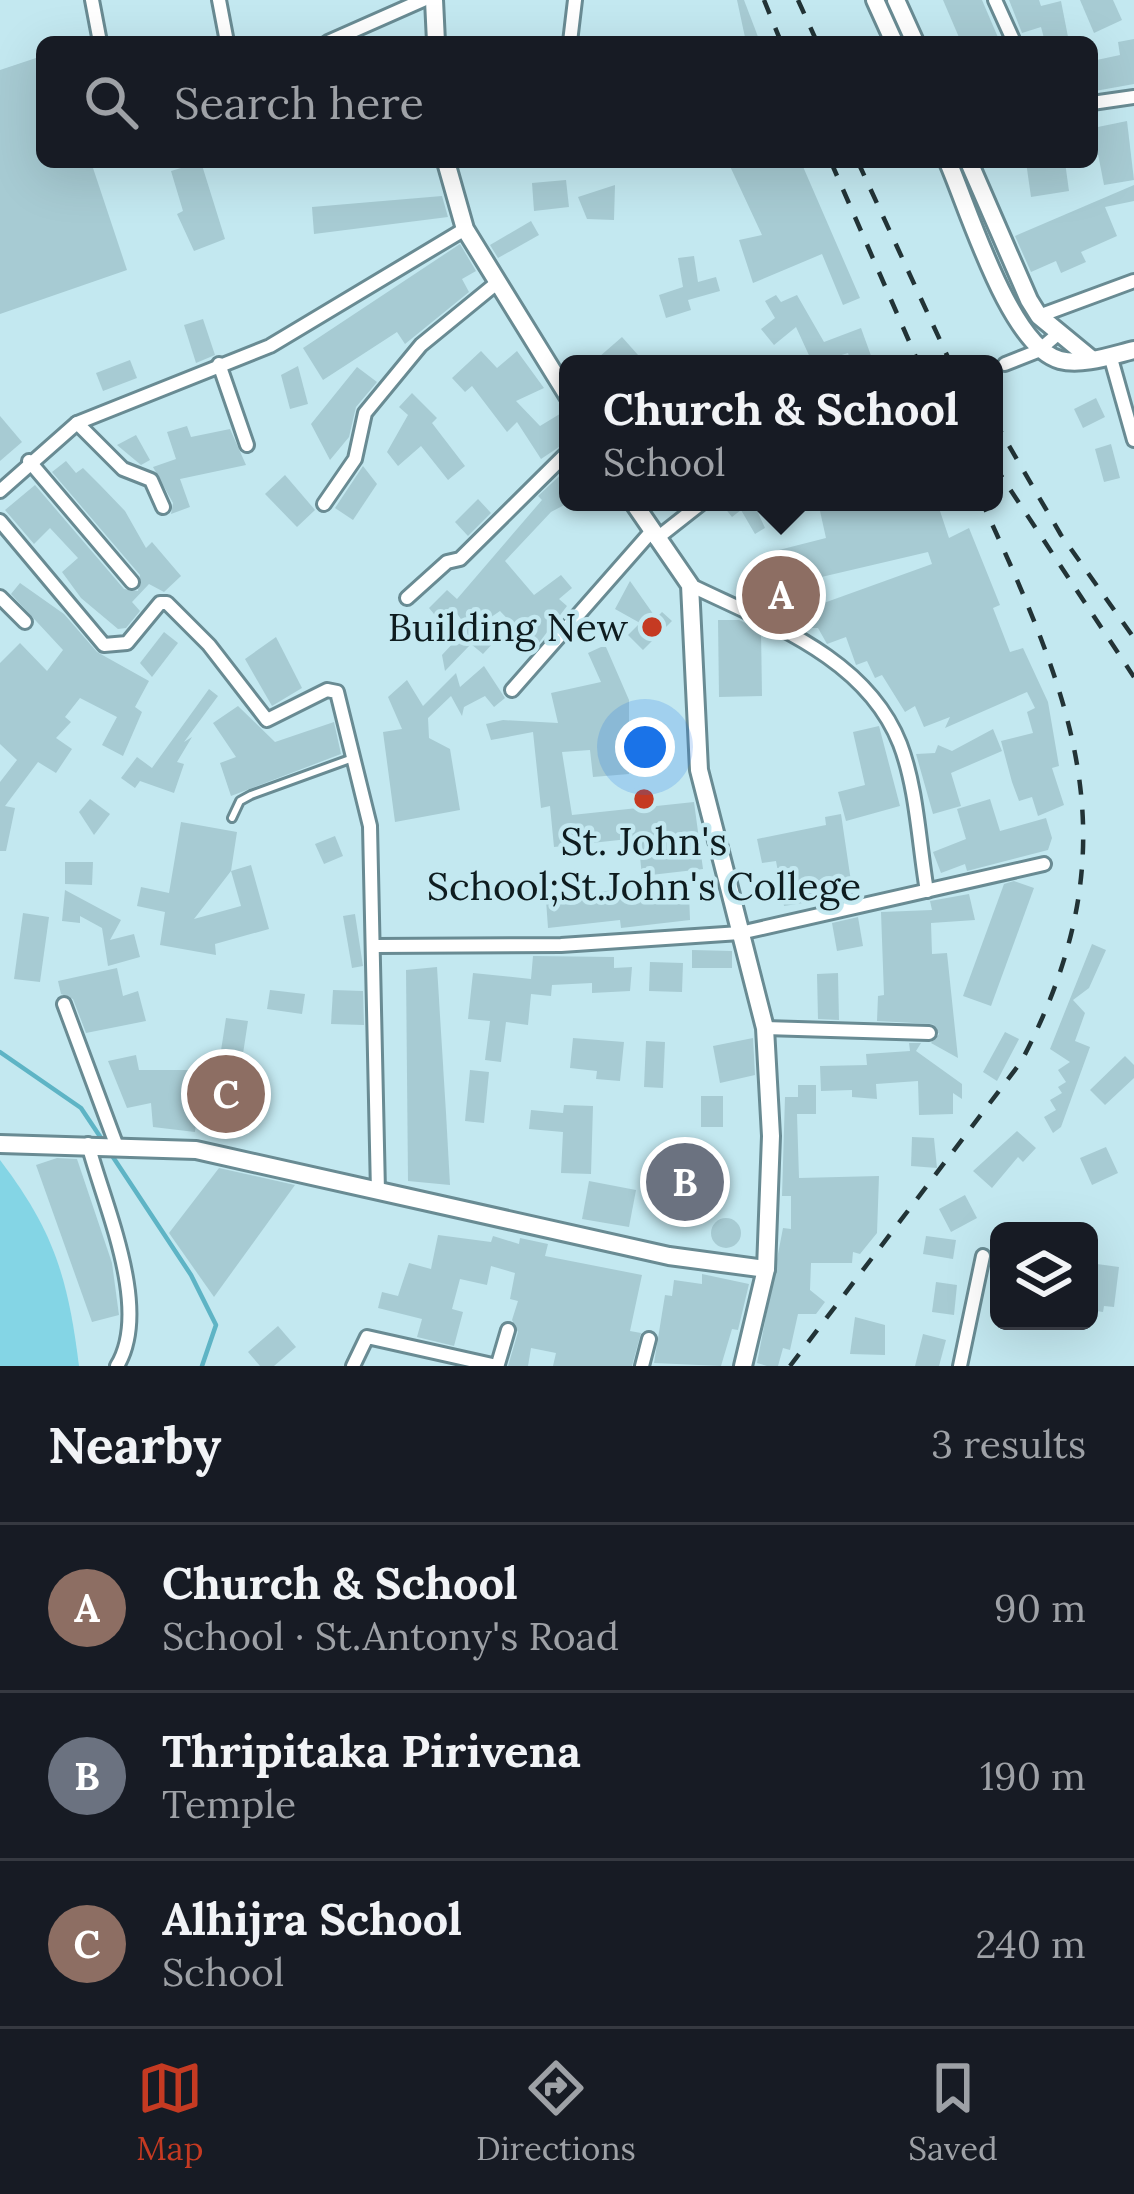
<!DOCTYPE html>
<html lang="en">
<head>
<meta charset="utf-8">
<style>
	:root { --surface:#171b24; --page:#242831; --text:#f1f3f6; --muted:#9ea1a6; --line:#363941; --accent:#c53a22 }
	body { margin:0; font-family:Lora,serif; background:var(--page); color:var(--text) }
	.controls { position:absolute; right:36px; bottom:36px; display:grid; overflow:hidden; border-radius:18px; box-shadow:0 12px 48px #0002 }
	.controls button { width:108px; height:108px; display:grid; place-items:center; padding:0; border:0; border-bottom:3px solid var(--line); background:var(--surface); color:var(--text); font:60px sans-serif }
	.you { position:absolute; left:645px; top:747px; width:42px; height:42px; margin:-30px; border:9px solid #fff; border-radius:50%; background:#1a73e8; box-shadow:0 0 0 18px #1a73e833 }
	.badge { display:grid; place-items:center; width:78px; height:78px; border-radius:50%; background:var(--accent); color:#fff; font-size:39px; font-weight:700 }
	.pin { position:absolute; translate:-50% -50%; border:6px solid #fff; box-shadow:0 3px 12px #0006 }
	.popup { position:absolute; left:559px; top:355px; width:444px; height:156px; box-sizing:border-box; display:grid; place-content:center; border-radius:18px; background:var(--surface); filter:drop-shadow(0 3px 9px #0005); font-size:39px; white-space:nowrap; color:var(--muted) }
	.popup b { font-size:45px; color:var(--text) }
	.popup::after { content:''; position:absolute; left:50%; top:100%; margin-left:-24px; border:24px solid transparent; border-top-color:var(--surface) }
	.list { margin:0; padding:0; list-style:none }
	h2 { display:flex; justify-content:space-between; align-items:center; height:156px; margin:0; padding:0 48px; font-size:51px }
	h2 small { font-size:39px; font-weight:400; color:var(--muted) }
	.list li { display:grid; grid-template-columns:78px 1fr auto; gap:36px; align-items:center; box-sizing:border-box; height:168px; padding:0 48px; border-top:3px solid var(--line) }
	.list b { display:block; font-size:45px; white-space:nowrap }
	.list p { margin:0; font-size:39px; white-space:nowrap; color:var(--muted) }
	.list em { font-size:39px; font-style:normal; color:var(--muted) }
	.icon { flex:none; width:66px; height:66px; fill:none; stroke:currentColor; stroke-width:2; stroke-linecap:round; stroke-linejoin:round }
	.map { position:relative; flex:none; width:1134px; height:1366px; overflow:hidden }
	.search { position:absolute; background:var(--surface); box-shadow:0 12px 48px #0002; left:36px; right:36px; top:36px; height:132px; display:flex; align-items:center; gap:30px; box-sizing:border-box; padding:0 42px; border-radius:18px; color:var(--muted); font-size:45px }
	.sheet { height:660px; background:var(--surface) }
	nav { display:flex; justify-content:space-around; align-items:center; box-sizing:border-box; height:168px; border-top:3px solid var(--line); background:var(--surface); font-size:33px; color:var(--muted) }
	nav a { display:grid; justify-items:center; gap:6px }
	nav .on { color:var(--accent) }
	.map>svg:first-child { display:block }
	.green { fill:#84d5e5 }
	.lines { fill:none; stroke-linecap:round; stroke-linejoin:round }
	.stream { stroke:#5eb4c5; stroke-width:4.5 }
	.building { fill:#a7cbd3; fill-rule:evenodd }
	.service-casing { stroke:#698b93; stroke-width:12 }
	.minor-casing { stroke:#698b93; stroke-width:18 }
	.secondary-casing { stroke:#698b93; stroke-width:22 }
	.service { stroke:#fff; stroke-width:6 }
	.minor { stroke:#fff; stroke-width:12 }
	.secondary { stroke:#fff; stroke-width:16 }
	.rail { stroke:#223336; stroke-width:4.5; stroke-dasharray:15 15; stroke-linecap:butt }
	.poi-dot { fill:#c53a22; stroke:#c3e8f0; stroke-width:4.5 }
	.labels { text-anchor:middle; stroke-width:9; stroke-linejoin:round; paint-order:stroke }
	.poi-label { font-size:39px; fill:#0e1c1f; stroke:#c3e8f0; text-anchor:end }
</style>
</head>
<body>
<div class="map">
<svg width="1134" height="1366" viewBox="0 0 1134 1366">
	<rect width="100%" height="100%" fill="#c3e8f0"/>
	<!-- green -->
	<path class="green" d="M0,1160C54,1231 68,1278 79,1366H0Z"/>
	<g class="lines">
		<!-- stream -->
		<g class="stream">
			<path d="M0,1052L81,1108L103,1141"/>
			<path d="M109,1151L191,1275L216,1325L202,1366"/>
		</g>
	</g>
	<!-- building -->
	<g class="building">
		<path d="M737,0H744L760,42H746Z"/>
		<path d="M943,0H982L1000,42H961Z"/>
		<path d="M1009,0H1039L1041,6L1061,1L1069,42H1045L1041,27L1022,33Z"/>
		<path d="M1080,0H1113L1122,20L1094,33Z"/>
		<path d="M1134,39V84L1095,91L1092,61L1120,55L1118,42Z"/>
		<path d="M42,56V162H91L127,270L0,314V70Z"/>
		<path d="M1127,121L1134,180L1104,185L1093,128Z"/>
		<path d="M201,162L225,239L194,251L177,214L183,211L171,171Z"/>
		<path d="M728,162H801L860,298L843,305L822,254L753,283L739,240L762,235Z"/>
		<path d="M1026,162H1065L1069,191L1031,197Z"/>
		<path d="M566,180L569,207L534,211L532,183Z"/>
		<path d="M615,185L614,220L587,219L578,197Z"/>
		<path d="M1134,185V201L1105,207L1117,236L1081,252L1086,262L1061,273L1056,261L1031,272L1015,236Z"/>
		<path d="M442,196L448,217L314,234L312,207Z"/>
		<path d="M531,221L539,235L498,258L490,245Z"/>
		<path d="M460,244L476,271L462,279L469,292L405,344L397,332L323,380L303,348Z"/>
		<path d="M694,256L698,282L716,277L720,291L688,300L691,310L666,318L659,295L683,287L678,258Z"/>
		<path d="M776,295L781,302L797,295L824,342L861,328L874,364H852L848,353L813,364L796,327L774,345L761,329L775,318L765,301Z"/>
		<path d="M203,319L215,355L196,363L184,325Z"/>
		<path d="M622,337L646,364H591Z"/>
		<path d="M481,351L497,368L517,351L544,388L516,401L540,426L568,409V441L541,459L517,422L507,432L472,386L465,392L452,378Z"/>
		<path d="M130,360L137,378L103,391L96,373Z"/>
		<path d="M298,366L308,404L290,409L281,375Z"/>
		<path d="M357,367L377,382L356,407L349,437L330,460L311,424Z"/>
		<path d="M412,393L437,418L432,423L465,466L448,480L421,446L398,466L387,452L408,415L399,407Z"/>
		<path d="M1096,398L1105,417L1083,428L1074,409Z"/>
		<path d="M0,416L22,442L0,461Z"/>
		<path d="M187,426L191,437L230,429L246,465L180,479L190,507L171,514L173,503L153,467L176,459L167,432Z"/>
		<path d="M136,435L150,460L141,465L117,445Z"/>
		<path d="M1111,444L1120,478L1104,482L1095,449Z"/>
		<path d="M66,461L76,473L83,468L100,485L125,511L146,548L152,542L181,576L164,592L149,584L132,602L140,611L126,628L118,629L81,598L62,572L78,558L50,528L34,544L5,510L35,485L124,589L138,591L140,575L52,472Z"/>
		<path d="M363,466L377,484L353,520L335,508Z"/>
		<path d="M568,468V503L551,512L505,561L534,595L561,575L572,588L559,599L567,606L535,648L500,611L478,626L495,641L483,654L471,644L445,671L442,655L467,628L454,609L439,620L429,608L447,590L457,599L542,500L538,496Z"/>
		<path d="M285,475L315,510L297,527L265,494Z"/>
		<path d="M478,499L491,513L468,536L455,522Z"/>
		<path d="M731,502H753L765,528L755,534L741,510L732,517L724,507Z"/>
		<path d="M818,502H937L949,538L969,528L1000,605L993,608L1010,652L1023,648L1048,702L1059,766L1052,768L1064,805L1038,816L1032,797L1019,801L1012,782L1001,741L1033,733L1027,712L1035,708L1027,692L945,728L950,717L924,727L915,706L905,712L882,675L875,678L867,661L856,665L846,637L827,644L818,628H801L796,613L932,564L928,552L783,586L775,551L826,538Z"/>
		<path d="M630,581L656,618L662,612L672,621L643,650L628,635L640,623L615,609Z"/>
		<path d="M20,583L64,614L97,652L149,681L135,707L142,712L123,756L102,745L117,717L80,698L65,717L71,722L56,738L72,749L56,773L38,762L5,806L15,808L6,851H0V782L17,760L0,744V663L20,643L47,671L63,650L11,594Z"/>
		<path d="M718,620H739L761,630L762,696L719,697Z"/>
		<path d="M164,632L178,643L152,677L140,663Z"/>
		<path d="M276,637L302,688L272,706L245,659Z"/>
		<path d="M601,647H606L629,700V774L593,777L590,750L562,752L572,815L694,802L703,869L642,876L638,838L554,847L550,806L541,808L533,732L491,740L486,724L503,720L558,723L551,693L601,682L588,653Z"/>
		<path d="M484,666L505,698L494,707L485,696L464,707L462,716L451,696L428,718L429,738L450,749L460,810L395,822L383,732L402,729L388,697L407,680L423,706L456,673L460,687Z"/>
		<path d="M209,689L218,696L184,742L192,737L177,762L184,764L174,793L140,781L135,788L121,778L137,757L152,768Z"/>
		<path d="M238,706L275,742L334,722L341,754L231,796L220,763L236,757L213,723Z"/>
		<path d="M879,726L900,806L846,821L838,792L865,785L853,732Z"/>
		<path d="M993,729L1002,751L951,773L961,806L933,814L916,754L935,753L938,745L952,751Z"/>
		<path d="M90,799L110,814L94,835L79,812Z"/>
		<path d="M990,799L1000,831L1046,818L1052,838L1048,850L967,871L965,864L941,873L933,852L966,839L957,809Z"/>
		<path d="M841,814L853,895L784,906L776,861L762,863L757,839L826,825L825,817Z"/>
		<path d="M181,822L237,832L231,871L251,865L269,929L215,944L216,955L160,945L165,912L137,906L141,887L169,893ZM231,871L241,906L194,919Z"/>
		<path d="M335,836L343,856L324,864L315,844Z"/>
		<path d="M65,862H93L92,885L65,884Z"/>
		<path d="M1014,881L1034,888L991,1006L963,996L1004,884Z"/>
		<path d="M65,890L121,920L110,940L134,934L140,957L108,966L102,928L80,916V923L62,921Z"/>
		<path d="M613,890H619L620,898L689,893L690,920L621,928L620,920L548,928L546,900Z"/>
		<path d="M969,894L975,920L931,923L932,954L947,953L958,1058L931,1043L939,1034L933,1024L877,1021L878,996L884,995L881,912L932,910L930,901Z"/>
		<path d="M23,913L49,917L40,982L14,979Z"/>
		<path d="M355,914L363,966L352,968L343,916Z"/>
		<path d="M858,917L863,946L837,951L832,923Z"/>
		<path d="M1092,944L1106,950L1089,988L1073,1000L1085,1013L1075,1041L1090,1047L1061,1127L1053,1133L1044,1117L1056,1110L1050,1100L1062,1093L1058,1087L1066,1082L1058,1070L1070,1062L1050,1049Z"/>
		<path d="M692,950L732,951V968H692Z"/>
		<path d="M533,956L614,957V968L632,967L630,991L592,993V983L552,985L551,996L531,994L528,1025L506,1022L501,1062L485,1060L490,1021L468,1019L473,973L531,979Z"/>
		<path d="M650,962L683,963L682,992L649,991Z"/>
		<path d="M437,967L446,1113L450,1185L408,1181L406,970Z"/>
		<path d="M117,968L123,996L138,991L146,1021L86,1033L73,999L61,994L58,981Z"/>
		<path d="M838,973L839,1020L818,1019L817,974Z"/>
		<path d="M270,990L305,994L302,1014L267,1009Z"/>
		<path d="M333,990L363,991L364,1025L331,1024Z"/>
		<path d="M226,1018L248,1021L233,1119L197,1114L195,1132L153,1127L151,1103L127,1108L108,1061L136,1055L139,1070H218Z"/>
		<path d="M1005,1032L1019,1039L997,1081L983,1072Z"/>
		<path d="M573,1038L624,1042L620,1081L596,1079L597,1071L570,1068Z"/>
		<path d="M753,1038L755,1075L720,1083L713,1046Z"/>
		<path d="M646,1041L665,1042L663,1088L644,1087Z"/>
		<path d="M909,1043H921L916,1051L962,1084V1099L953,1093V1114L919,1115L918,1081L876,1084L877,1099L852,1097V1090L821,1091L820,1066L867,1065L866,1054L910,1051Z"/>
		<path d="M1125,1056L1134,1065V1078L1105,1105L1090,1090Z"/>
		<path d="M470,1070L489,1072L484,1123L465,1121Z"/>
		<path d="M798,1085H816V1114H797L799,1178L879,1176L877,1233L860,1254L853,1252L852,1263H811L810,1290L825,1302L816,1314H798L790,1350L783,1348L778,1366H767L757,1363L783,1228L791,1229V1196H782L785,1097H798Z"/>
		<rect x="701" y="1096" width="22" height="31"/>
		<path d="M564,1105L593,1106L591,1174L561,1173L563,1132L529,1129L531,1110L563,1113Z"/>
		<path d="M1017,1131L1036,1148L1023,1162L1018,1157L992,1188L973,1171Z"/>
		<path d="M912,1137L934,1138L937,1168L911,1166Z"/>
		<path d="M705,1147L708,1216L666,1218L663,1148Z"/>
		<path d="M1106,1147L1118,1173L1092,1185L1080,1158Z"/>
		<path d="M57,1158L77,1159L112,1263L119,1315L92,1322L36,1165Z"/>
		<path d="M219,1168L295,1185L214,1297L169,1233Z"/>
		<path d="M589,1181L636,1190L629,1227L582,1219Z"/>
		<path d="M965,1195L977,1218L951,1232L939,1209Z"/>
		<circle cx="726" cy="1233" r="15"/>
		<path d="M438,1235L491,1242L493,1236L519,1244L520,1238L548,1244L545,1256L642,1275L630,1331L641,1333L632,1366H553L556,1353L531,1348L528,1366H508L518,1332L512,1320L518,1301L510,1299L515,1273L491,1266L487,1285L460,1279L452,1309L463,1312L454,1346L417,1337L422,1319L378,1308L382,1292L398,1296L409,1263L431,1269Z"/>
		<path d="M926,1236L956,1240L953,1259L923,1254Z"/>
		<path d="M1097,1264L1119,1267L1114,1307L1104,1306L1103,1312L1089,1310Z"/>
		<path d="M702,1274L749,1284L738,1330L732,1329L721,1366L654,1363L665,1295L672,1296L674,1280L702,1284Z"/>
		<path d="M936,1282L957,1285L954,1315L932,1312Z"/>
		<path d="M855,1317L885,1325V1355L850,1354Z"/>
		<path d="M278,1326L296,1347L274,1366H260L248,1352Z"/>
		<path d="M923,1334L946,1340L939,1366H915Z"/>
	</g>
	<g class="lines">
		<defs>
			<path id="service" d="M232,818L240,801L251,795L350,759"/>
			<g id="minor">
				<path d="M92,0L100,42"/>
				<path d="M219,0L227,42"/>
				<path d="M995,0L1014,42"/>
				<path d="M328,42L423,0"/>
				<path d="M570,42L575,0"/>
				<path d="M1092,103L1134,97"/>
				<path d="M1039,316L1134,281"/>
				<path d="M1110,355L1134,440"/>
				<path d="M219,364L247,445"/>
				<path d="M1005,364L1038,351L1059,333"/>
				<path d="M77,423L123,469L151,480L163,507"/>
				<path d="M29,461L132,582"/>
				<path d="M0,491L77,423L270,346L465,229"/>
				<path d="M324,504L355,459L365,413L421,345L498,282"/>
				<path d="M0,521L104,645L127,643L160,603H167L209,645L267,720L327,690L337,692L370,826L378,1192"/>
				<path d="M656,539L703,502"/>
				<path d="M690,585C768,623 866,657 900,744C917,788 919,845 927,891"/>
				<path d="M0,597L25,622"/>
				<path d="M407,598L447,562L460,559L568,452"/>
				<path d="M512,690L651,532"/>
				<path d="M375,946L561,945L740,933L1044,864"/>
				<path d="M64,1004L116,1144"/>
				<path d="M765,1028L929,1033"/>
				<path d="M88,1144C104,1205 152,1309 117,1366"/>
				<path d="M498,1364L508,1330"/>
				<path d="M353,1366L367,1337L497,1366"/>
				<path d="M642,1366L649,1339"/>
				<path d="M960,1366L983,1256"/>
			</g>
			<g id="secondary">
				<path d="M434,0L436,42"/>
				<path d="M875,0L894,42"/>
				<path d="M896,0L915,42"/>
				<path d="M446,162L465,229L568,396"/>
				<path d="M948,162C969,210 1010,347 1060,360C1082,366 1113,355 1134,350"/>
				<path d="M969,162L1029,300L1039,316L1090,358"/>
				<path d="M633,502L690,585L699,770L765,1028L771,1136L766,1269L743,1366"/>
				<path d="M0,1144L196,1150L669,1256L766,1269"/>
			</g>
		</defs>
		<!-- service casing -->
		<use href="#service" class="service-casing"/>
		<!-- minor casing -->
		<use href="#minor" class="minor-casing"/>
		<!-- secondary casing -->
		<use href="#secondary" class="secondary-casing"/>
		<!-- service -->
		<use href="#service" class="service"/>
		<!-- minor -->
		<use href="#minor" class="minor"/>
		<!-- secondary -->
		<use href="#secondary" class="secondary"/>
		<!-- rail -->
		<g class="rail">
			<path d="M764,0L781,42"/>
			<path d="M798,0L817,42"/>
			<path d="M831,162L919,364"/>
			<path d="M858,162L951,364"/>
			<path d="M994,420L1061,535L1134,638"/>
			<path d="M994,465L1134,677"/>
			<path d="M790,1366L1021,1062C1134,847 1076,707 982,502"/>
		</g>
	</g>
	<!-- markers -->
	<g class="poi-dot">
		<circle cx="652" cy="627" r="12"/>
		<circle cx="644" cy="799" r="12"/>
	</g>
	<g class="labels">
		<!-- poi labels -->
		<g class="poi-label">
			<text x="628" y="641">Building New</text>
			<text x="644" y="855" text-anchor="middle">St. John's<tspan x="644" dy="45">School;St.John's College</tspan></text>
		</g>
	</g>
</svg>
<div class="controls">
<button><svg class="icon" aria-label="layers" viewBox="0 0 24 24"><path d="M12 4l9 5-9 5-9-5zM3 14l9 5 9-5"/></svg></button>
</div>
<div class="you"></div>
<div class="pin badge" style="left:781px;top:595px;background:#8d6e63">A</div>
<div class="popup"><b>Church &amp; School</b>School</div>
<div class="pin badge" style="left:685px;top:1182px;background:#6b7280">B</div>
<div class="pin badge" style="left:226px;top:1094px;background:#8d6e63">C</div>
<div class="search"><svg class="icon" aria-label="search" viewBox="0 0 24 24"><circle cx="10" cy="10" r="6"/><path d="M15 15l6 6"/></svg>Search here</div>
</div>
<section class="sheet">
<h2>Nearby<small>3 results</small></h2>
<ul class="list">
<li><span class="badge" style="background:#8d6e63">A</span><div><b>Church &amp; School</b><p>School · St.Antony's Road</p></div><em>90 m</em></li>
<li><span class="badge" style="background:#6b7280">B</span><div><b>Thripitaka Pirivena</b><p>Temple</p></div><em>190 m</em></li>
<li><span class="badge" style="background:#8d6e63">C</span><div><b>Alhijra School</b><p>School</p></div><em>240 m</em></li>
</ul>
</section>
<nav>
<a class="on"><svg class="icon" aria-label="map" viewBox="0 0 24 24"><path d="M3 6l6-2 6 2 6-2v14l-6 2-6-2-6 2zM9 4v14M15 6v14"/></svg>Map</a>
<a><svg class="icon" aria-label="directions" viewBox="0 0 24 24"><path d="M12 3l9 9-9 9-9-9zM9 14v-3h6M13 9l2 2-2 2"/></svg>Directions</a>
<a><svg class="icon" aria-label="saved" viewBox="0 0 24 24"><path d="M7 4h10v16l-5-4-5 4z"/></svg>Saved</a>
</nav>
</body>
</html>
